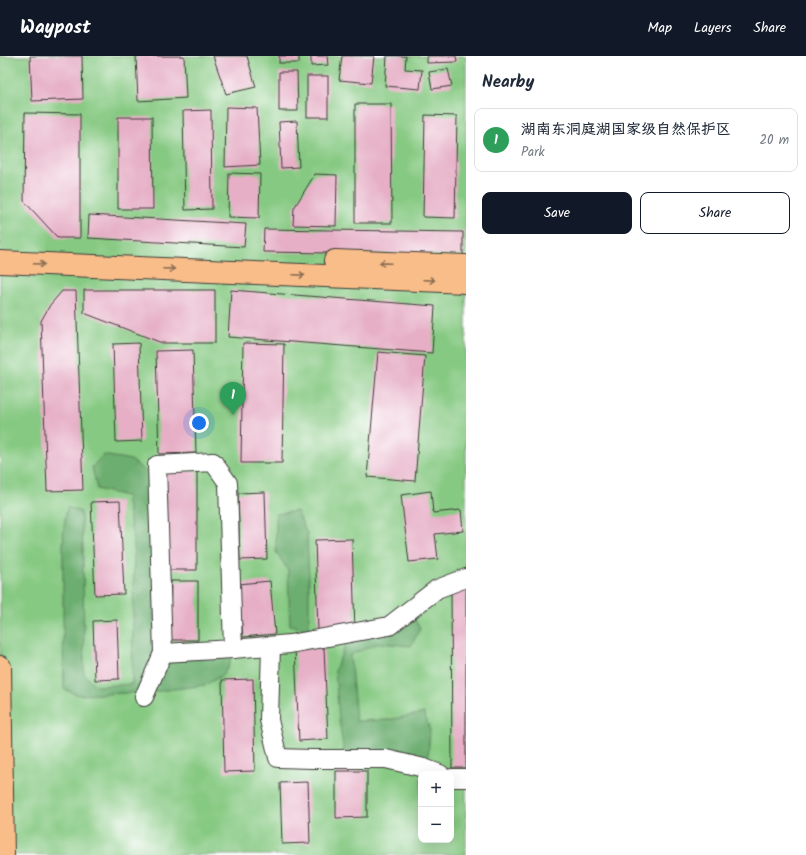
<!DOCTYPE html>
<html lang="en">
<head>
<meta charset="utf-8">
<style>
	:root { --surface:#fff; --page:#f6f6f7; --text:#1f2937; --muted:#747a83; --line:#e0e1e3; --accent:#111827 }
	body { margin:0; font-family:Kalam,"LXGW WenKai TC",sans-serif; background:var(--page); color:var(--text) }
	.controls { position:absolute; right:12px; bottom:12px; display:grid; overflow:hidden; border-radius:8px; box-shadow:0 4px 16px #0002 }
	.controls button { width:36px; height:36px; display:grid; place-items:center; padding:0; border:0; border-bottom:1px solid var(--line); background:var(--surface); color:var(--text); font:20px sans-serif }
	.you { position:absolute; left:199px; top:367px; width:14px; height:14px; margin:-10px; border:3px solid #fff; border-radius:50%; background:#1a73e8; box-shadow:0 0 0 6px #1a73e833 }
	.badge { display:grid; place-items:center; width:26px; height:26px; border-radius:50%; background:var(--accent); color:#fff; font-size:13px; font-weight:700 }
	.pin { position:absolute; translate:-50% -33px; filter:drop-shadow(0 1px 2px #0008) }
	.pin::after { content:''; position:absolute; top:21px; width:14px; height:12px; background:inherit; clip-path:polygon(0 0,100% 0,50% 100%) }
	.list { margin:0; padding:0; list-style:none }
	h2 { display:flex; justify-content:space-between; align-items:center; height:52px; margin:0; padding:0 16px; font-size:17px }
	h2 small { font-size:13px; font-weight:400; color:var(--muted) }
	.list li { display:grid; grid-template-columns:26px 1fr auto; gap:12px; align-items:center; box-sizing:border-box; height:64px; margin:0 8px 8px; padding:0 8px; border:1px solid var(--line); border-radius:8px }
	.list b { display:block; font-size:15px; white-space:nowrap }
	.list p { margin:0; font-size:13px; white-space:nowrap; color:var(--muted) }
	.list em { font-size:13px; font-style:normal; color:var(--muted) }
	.actions { display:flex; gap:8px; padding:12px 16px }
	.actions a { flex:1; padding:9px 0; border:1px solid var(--accent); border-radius:8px; text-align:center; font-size:14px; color:var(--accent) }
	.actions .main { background:var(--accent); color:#fff }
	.map { position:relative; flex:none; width:466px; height:799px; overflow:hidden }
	header { display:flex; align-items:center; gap:24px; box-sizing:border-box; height:56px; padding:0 20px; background:var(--accent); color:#fff }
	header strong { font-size:19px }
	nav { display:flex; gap:22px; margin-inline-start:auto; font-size:14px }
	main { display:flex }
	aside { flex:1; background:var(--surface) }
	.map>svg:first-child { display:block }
	.green { fill:#86c982; stroke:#51724f; fill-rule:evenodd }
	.forest { fill:#6cad70; stroke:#446446 }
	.building { fill:#e6afc6 }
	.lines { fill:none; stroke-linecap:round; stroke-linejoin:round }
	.minor-casing { stroke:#3c3a37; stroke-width:20 }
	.major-casing { stroke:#3c3a37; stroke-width:24 }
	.minor { stroke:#fff; stroke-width:18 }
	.major { stroke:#f8bd89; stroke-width:22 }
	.oneway { stroke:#8a6c52 }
</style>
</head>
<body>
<header>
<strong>Waypost</strong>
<nav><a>Map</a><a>Layers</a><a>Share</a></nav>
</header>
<main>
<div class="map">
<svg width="466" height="799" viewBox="0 0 466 799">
	<rect width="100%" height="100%" fill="#fff"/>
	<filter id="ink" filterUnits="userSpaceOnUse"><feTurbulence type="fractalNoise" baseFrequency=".025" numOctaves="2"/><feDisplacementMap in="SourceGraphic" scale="8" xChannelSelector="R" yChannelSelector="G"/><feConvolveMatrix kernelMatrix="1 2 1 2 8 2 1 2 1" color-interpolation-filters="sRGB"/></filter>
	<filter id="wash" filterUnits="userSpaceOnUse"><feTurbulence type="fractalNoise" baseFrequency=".012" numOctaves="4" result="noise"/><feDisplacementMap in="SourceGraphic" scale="16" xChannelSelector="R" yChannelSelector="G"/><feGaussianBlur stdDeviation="0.9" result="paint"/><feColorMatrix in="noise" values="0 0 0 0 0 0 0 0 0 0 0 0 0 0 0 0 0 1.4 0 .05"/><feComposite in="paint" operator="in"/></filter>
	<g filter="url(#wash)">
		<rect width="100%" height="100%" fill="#efe7cd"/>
		<!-- green -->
		<path class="green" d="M0,0H466V799H0ZM421,718H451V784H421Z"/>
		<!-- forest -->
		<g class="forest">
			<path d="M103,399L131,404L148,417V446L153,497L154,585L151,607L191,599L231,601L230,607L223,619L205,629L152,636L78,639L64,633C63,597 63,560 63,524C63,500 62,474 67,451L81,456L83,491L84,618L96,630L132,628L134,491L126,440L97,433L92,411Z"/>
			<path d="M297,455L307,478L309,524V574L290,569L288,514L276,496V458Z"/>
			<path d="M413,560L420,573L411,590L379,587L350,599L356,665L387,664L424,657L430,674L428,701L385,696L344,697L339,663L335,614L346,587Z"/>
		</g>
		<g id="blocks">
			<!-- building -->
			<g class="building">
				<path d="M30,0H82L83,43L32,45Z"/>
				<path d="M136,0H184L186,42L138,45Z"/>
				<path d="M213,0H247L256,31L226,38Z"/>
				<rect x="279" y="0" width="20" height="7"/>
				<path d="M311,0H327L328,9L311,10Z"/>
				<path d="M342,0H374L371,27L339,24Z"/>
				<path d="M387,0H406L405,13L422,14L420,33L385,30Z"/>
				<path d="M427,0H456L457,6L427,7Z"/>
				<path d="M448,13L452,30L432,33L429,16Z"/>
				<path d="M279,16H297L298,55H279Z"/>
				<rect x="307" y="20" width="21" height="41"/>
				<path d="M355,48H391L392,167H355Z"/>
				<path d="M226,51L257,52L260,109L225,111Z"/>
				<path d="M211,54L212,153L185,154L183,55Z"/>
				<path d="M25,57L80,58V182H58L24,145Z"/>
				<path d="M425,59L457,60L455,162L423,161Z"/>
				<path d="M118,61H152L153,153H118Z"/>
				<path d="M297,65L299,111L281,112L279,66Z"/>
				<path d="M229,117L260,118L259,162L228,161Z"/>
				<path d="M315,118L337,119L336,170L293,169L294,152Z"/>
				<path d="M89,159L246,168L244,191L88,182Z"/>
				<path d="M264,173L463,176V199L263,196Z"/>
				<path d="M84,234H215V287H162L84,257Z"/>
				<path d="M231,234L435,250L432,297L228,281Z"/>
				<path d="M62,235H76L83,434L47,435L41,265L50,249Z"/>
				<path d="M139,287L142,385L116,386L113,288Z"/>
				<path d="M243,287L284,288L282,407H241Z"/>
				<path d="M193,294L196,397L159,398L156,295Z"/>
				<path d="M378,296L425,300L415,425L367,421Z"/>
				<path d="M165,415H197V514H166Z"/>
				<path d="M431,435L433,457L461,454L463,475L435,478L438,503L409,506L401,439Z"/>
				<path d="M265,436L267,503L240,504L238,437Z"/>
				<path d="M120,445L124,538L95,539L91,446Z"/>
				<path d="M352,483L355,574L318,575L315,484Z"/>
				<path d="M171,525H198V584H170Z"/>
				<path d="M270,525L275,578L243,581L238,528Z"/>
				<path d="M451,532H466V712H452Z"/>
				<path d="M117,564L119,623L95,624L93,565Z"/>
				<path d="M324,592L328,683L299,685L295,593Z"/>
				<path d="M253,623L255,715L224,716L222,624Z"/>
				<path d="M336,715H367V761L336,762Z"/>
				<path d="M308,726L310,787L282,788L280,727Z"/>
			</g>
		</g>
	</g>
	<g filter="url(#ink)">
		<use href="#blocks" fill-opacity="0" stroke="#3c3a37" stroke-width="1"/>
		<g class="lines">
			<defs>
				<g id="minor">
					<path d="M271,590L269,664L278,702L312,703H386L424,712L440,718"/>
					<path d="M233,593L290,588L389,570L437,533L466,522"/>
					<path d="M144,641L163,597L157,409L213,406L228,427L233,593L163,597"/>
					<path d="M451,722H466"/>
				</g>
				<g id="major">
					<path d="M335,205L466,210"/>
					<path d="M0,206L466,226"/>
					<path d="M0,611L3,799"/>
				</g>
			</defs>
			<!-- minor casing -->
			<use href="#minor" class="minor-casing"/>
			<!-- major casing -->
			<use href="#major" class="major-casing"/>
			<!-- minor -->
			<use href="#minor" class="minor"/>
			<!-- major -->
			<use href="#major" class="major"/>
		</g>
		<!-- one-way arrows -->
		<defs><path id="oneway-shaft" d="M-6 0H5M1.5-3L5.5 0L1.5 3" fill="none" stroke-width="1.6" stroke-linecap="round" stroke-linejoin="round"/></defs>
		<g class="oneway">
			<use href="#oneway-shaft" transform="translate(385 207) rotate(-178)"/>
			<use href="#oneway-shaft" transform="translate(39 208) rotate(2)"/>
			<use href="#oneway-shaft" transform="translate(169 213) rotate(2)"/>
			<use href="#oneway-shaft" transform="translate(299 219) rotate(2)"/>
			<use href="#oneway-shaft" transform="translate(429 224) rotate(2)"/>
		</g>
	</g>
</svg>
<div class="controls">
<button>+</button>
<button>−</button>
</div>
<div class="you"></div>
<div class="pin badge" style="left:233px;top:359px;background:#2e9e5b">1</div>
</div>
<aside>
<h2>Nearby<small></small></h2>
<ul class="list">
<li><span class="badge" style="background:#2e9e5b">1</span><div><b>湖南东洞庭湖国家级自然保护区</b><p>Park</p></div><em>20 m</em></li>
</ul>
<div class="actions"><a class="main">Save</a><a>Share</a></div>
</aside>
</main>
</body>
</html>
